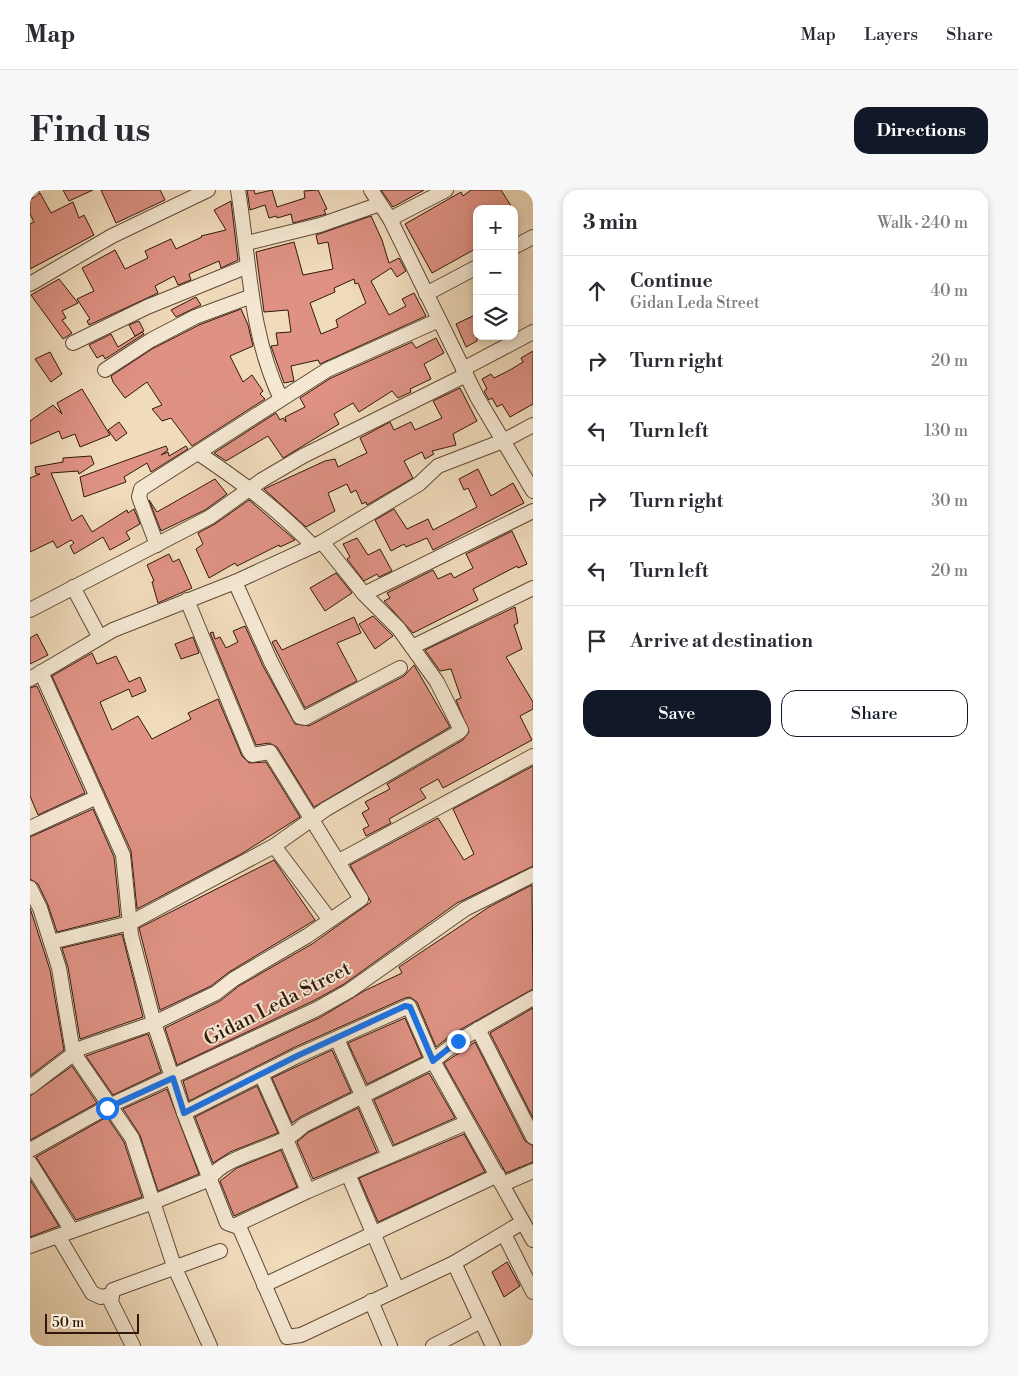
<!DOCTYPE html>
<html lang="en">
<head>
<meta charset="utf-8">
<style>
	:root { --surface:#fff; --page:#f7f7f7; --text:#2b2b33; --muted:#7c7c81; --line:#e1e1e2; --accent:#111827 }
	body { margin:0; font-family:"Libre Bodoni",serif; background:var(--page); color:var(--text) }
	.controls { position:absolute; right:15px; top:15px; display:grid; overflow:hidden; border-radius:10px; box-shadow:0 2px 8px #0003 }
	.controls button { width:45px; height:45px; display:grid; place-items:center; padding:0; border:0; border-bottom:1px solid var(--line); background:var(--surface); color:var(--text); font:25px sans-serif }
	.scale { position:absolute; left:15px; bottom:12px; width:94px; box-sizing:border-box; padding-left:5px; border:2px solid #31180a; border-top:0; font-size:14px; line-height:18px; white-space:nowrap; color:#31180a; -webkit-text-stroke:4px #f5e8d3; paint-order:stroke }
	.stop { position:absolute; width:15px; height:15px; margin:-11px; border:4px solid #1a73e8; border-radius:50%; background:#fff }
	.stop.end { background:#1a73e8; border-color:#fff; box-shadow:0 1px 5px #0008 }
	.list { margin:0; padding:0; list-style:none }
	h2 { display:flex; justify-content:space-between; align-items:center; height:65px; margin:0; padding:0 20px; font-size:21px }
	h2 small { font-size:16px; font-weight:400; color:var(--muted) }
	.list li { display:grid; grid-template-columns:32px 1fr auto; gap:15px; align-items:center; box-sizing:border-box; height:70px; padding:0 20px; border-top:1px solid var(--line) }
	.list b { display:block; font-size:19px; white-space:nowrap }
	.list p { margin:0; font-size:16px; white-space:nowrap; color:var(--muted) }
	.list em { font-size:16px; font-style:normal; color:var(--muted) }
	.actions { display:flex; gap:10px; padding:15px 20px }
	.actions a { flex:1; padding:11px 0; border:1px solid var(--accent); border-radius:15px; text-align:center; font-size:18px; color:var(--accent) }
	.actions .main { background:var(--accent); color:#fff }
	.icon { flex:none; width:28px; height:28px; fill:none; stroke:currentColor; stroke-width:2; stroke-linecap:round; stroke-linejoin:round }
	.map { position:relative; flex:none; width:503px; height:1156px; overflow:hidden; border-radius:15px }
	header { display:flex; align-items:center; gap:30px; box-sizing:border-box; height:70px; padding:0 25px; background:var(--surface); border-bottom:1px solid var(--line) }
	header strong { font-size:24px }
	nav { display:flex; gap:28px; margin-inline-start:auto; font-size:18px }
	.intro { display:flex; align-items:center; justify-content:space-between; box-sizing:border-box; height:120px; padding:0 30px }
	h1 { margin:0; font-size:35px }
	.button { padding:12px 22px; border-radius:15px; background:var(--accent); color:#fff; font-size:18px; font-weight:700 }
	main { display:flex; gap:30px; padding:0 30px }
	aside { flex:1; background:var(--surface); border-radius:15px; box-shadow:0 2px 8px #0003 }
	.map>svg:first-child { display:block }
	.building { fill:#df9284; stroke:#31180a; fill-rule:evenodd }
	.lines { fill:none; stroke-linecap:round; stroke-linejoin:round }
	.minor-casing { stroke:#614936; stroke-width:16 }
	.minor { stroke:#f5e8d3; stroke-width:14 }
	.route { stroke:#1a73e8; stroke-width:6 }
	.labels { text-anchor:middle; stroke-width:4; stroke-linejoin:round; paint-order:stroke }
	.street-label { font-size:20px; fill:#31180a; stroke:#f5e8d3 }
</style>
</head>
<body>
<header>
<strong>Map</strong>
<nav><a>Map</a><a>Layers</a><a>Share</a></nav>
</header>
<div class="intro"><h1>Find us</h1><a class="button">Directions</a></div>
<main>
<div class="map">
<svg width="503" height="1156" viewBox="0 0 503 1156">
	<rect width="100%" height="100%" fill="#f0dbbb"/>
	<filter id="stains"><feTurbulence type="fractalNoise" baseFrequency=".004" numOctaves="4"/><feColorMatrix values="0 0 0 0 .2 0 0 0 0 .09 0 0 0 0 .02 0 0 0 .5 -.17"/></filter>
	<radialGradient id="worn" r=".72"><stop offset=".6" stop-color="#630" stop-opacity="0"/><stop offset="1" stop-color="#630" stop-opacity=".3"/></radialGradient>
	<!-- building -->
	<g class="building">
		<path d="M33,0H63L39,11Z"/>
		<path d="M71,0H130L135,10L86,33Z"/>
		<path d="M217,0H224L225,4L242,0L247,17L275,8L274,1L288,0L297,19L294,20L296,24L263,33L261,24L247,28L246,26L239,28L235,15L220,20Z"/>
		<path d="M351,0H394L363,17Z"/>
		<path d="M441,0H471L483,19H447V58L402,83L375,34L431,2L433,6Z"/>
		<path d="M10,3L21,23L43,12L49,28L54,25L64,45L0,79V34L4,32L0,24V10Z"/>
		<path d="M201,11L208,70L191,78L189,71L159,84L161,90L148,95L144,86L125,96L128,103L59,135L57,131L60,129L47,109L64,101L52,78L85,60L95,79L118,68L115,61L141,49L146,59L172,47L171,46L196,40L184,20Z"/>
		<path d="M341,26L352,50L359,73L369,68L376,81L367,87L361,78L341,91L359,125L376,116L372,109L384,103L396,126L290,174L288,170L261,176L264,191L254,193L241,156L248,155L246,143L261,142L258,120L234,122L226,62L264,52L273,85L303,79L298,52L288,54L286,45ZM324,89L325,94L328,93L336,113L306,130L308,137L291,144L280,113L305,102L304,98Z"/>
		<path d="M29,89L48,113L32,121L36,128L32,130L42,143L33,149L1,105Z"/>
		<path d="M166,107L171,115L146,127L141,120Z"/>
		<path d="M211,119L218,135L223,156L200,166L213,192L222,185L233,201L230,204L235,209L162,256L141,228L132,231L122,219L132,215L117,192L95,208L83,192L81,186L122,159L169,135Z"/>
		<path d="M447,124V151L436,157L426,134Z"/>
		<path d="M109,131L114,141L105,146L99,135Z"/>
		<path d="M112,142L114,144L75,169L73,165L67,168L59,155L81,144L88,157Z"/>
		<path d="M406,148L414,163L394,174L401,189L380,199L381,202L368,208L362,201L329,222L323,213L304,224L309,234L253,268L238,246L196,271L184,263L246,223L250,230L253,228L256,232L255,227L275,217L270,208L301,188L382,152L386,158Z"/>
		<path d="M503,161V214L480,227L472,214L467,217L462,208L459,210L454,201L457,199L452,189L461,184L464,188L480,180L493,172L491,168Z"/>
		<path d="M20,162L32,184L21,192L5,169Z"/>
		<path d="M430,198L447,231L423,244L426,255L402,261L404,264L395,269L392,262L374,271L383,288L337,315L336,312L332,314L326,300L321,303L317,294L298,303L305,321L276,337L234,299L295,271L305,269L308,277L328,267L337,263L330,248L360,232L364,240L381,232L385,240L412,228L403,211Z"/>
		<path d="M52,199L80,245L50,257L45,244L32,249L29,241L0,254V231L23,215L32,224L27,213Z"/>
		<path d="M89,232L97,243L86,251L78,240Z"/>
		<path d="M136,256L138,260L131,265L138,262L139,266L156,256L158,259L121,282L117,273L94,287L96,292L54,307L50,287Z"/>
		<path d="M61,266L64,274L49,284L48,281L21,283L42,331L52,325L62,342L97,320L98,323L104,319L110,334L96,342L100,349L80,360L73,347L44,364L40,356L44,353L41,350L27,358L23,351L0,362V288L10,284H6L5,277L33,272V268Z"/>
		<path d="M448,279L461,306L483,293L494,313L403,360L397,348L376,357L374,354L361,361L345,330L364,319L377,339L398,329L403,340L447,317L438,298L434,300L429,289Z"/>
		<path d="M185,289L197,304L175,320L131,341L119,310L127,322Z"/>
		<path d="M219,310L265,350L250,357L249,355L207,376L205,373L179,388L166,359L173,354L168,343L185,334Z"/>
		<path d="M482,341L497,374L488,378L487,376L443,399L448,410L383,443L354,411L360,408L357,403L403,380L408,389L421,383L424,388L443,378L436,364Z"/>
		<path d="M327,348L338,365L350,359L362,381L349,387L347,384L334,391L317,369L320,367L313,354Z"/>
		<path d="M139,364L143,372L149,369L162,398L128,413L122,392L124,391L117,375Z"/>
		<path d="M306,383L322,403L295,421L280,398Z"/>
		<path d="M485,417L488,433L484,435L492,459L476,467L503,512V519L490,526L502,550L413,598L408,589L390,599L396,608L359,629L361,633L336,646L333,639L339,636L332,623L339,619L335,612L360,599L357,594L433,550L439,542L426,510L431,508L421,479L410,481L395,460Z"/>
		<path d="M343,426L363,446L345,459L329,434Z"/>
		<path d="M324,427L331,443L307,453L327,491L275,518L242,452L246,450L252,460Z"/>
		<path d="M215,436L233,476L265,534L279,536L374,486L384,475L420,537L284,617L247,557L239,553L226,555L180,443L183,442L185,449L190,447L196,458L208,452L203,441Z"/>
		<path d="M7,444L18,465L0,474V448Z"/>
		<path d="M163,447L169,463L151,469L145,454Z"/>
		<path d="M62,463L67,474L86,466L99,492L110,487L116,501L102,507L99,499L70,512L82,540L108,526L122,549L161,529L158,523L188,509L212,566L219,573L236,572L270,627L211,664L107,719L101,661L22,486Z"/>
		<path d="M7,496L55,603L8,625L0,606V498Z"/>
		<path d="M503,576V676L427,713L314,794L283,811L147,875L135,838L190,811L209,796L282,754L341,712L320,675L408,628L434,670L444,664L423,619Z"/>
		<path d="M63,619L84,667L90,726L27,742L18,715L8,694L0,689V647Z"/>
		<path d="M244,670L285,730L199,782L181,796L130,820L109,738Z"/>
		<path d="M502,695L503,799L424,843L406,857L387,812L380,807L375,808L263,858L159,911L153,891L291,827L334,801L372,783L369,777L459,717Z"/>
		<path d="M0,718L20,780L34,860L0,886Z"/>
		<path d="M92,744L113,827L50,849L38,777L32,758Z"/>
		<path d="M503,818V928L460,843Z"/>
		<path d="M375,828L392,867L337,894L318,853Z"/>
		<path d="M118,844L131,882L83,905L56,866Z"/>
		<path d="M445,852L495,951L503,956V972L476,983L414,873Z"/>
		<path d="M302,860L321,902L270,927L262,933L242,888Z"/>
		<path d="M42,876L67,913L0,950V906Z"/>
		<path d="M399,883L425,928L364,955L344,910Z"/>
		<path d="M227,896L248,943L200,962L183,973L165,927Z"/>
		<path d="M137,899L169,984L128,1001L110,945L93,919Z"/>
		<path d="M328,918L347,962L283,989L267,952L279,942Z"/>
		<path d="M77,927L94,952L112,1007L46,1030L6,967Z"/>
		<path d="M434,944L455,982L348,1032L329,988Z"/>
		<path d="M251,960L267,997L204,1026L190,991L207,978Z"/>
		<path d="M0,990L29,1036L0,1047Z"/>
		<path d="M477,1072L490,1096L474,1107L462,1082Z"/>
	</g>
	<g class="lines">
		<defs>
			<g id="minor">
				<path d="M208,0C220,72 219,142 251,209"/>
				<path d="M341,0L360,29L447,207L503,301"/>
				<path d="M0,1L2,0"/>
				<path d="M360,29L416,0"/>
				<path d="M217,53L290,35L350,14"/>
				<path d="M484,57L503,47"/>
				<path d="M0,94L82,46L178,0"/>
				<path d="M396,104L447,77"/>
				<path d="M43,153L117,117L218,76"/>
				<path d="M433,179L503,142"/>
				<path d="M75,180L121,150L165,127L222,106"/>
				<path d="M168,263C210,291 248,319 283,356"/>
				<path d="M127,355L109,307L111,299L297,180L409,130"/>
				<path d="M205,392L241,472L270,527L275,528L370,478"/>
				<path d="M43,397L69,446"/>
				<path d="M334,404L503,321"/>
				<path d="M0,420L180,327L232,290L273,266L436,185"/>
				<path d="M382,457L503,398"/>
				<path d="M11,482L93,665L101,745L124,833L154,923L197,1033L208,1037"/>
				<path d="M0,489L83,440L205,392L292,352L389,294L408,276L473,251L503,235"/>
				<path d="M0,638L67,607"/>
				<path d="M244,656L300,730"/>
				<path d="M309,671L503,566"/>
				<path d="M0,698L10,718L29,778L43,862L102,948L144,1076L180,1156"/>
				<path d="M21,752L100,733L244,656L296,619L429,542L431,540L407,492L369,439L334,404L292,352"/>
				<path d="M448,839L503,947"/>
				<path d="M307,849L359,966"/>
				<path d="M231,884L259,947"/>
				<path d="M0,897L51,858L124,833L186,803L204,789L277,746L331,709L240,562L222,565L219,561L157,410"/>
				<path d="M154,923L267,866L379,816L403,871L503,1050"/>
				<path d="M436,933L278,1001L208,1034L257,1147L271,1145L424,1073L493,1032"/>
				<path d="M256,949L278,1001"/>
				<path d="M0,960L81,915L287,819L319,801L435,719L503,685"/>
				<path d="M0,973L42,1041"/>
				<path d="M318,984L367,1099"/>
				<path d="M473,994L503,981"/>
				<path d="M474,1044L503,1102"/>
				<path d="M28,1046L62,1103L71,1107L80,1105"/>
				<path d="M0,1056L121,1013L180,989C191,969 235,960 255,949C262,946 268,940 274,935L403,871L428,851L503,808"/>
				<path d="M424,1073L463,1156"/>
				<path d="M234,1095L468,985"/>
				<path d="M341,1111L360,1156"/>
				<path d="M103,1156L81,1112L83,1100L190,1061"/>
				<path d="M403,1156L451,1131"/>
			</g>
		</defs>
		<!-- minor casing -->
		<use href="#minor" class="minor-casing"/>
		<!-- minor -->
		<use href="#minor" class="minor"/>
	</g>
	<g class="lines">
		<!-- route -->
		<path class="route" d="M77,918L143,888L154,923L267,866L375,816L380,817L403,871L428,851"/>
	</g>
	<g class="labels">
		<!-- street labels -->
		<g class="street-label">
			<text transform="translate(247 813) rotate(-27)" y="7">Gidan Leda Street</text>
		</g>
	</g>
	<rect width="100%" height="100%" filter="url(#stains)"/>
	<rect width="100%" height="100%" fill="url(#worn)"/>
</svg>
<div class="controls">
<button>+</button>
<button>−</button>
<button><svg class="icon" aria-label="layers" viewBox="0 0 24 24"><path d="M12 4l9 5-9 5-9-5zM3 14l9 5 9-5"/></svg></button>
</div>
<div class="scale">50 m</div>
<div class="stop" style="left:77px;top:918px"></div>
<div class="stop end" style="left:428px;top:851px"></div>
</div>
<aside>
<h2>3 min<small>Walk · 240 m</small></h2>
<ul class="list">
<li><svg class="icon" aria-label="ahead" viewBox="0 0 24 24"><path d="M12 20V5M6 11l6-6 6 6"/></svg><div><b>Continue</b><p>Gidan Leda Street</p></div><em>40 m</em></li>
<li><svg class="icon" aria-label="right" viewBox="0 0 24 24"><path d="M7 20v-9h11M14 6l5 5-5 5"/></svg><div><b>Turn right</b></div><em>20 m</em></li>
<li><svg class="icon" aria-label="left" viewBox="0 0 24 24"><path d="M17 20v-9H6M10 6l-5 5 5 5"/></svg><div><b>Turn left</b></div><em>130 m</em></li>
<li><svg class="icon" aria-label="right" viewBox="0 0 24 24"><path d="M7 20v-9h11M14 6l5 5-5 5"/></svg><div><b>Turn right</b></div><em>30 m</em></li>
<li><svg class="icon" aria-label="left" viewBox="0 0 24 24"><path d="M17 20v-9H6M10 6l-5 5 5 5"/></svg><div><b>Turn left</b></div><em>20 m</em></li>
<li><svg class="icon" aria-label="arrive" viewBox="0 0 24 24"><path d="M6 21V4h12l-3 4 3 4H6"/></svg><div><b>Arrive at destination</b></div></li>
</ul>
<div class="actions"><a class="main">Save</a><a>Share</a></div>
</aside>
</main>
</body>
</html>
